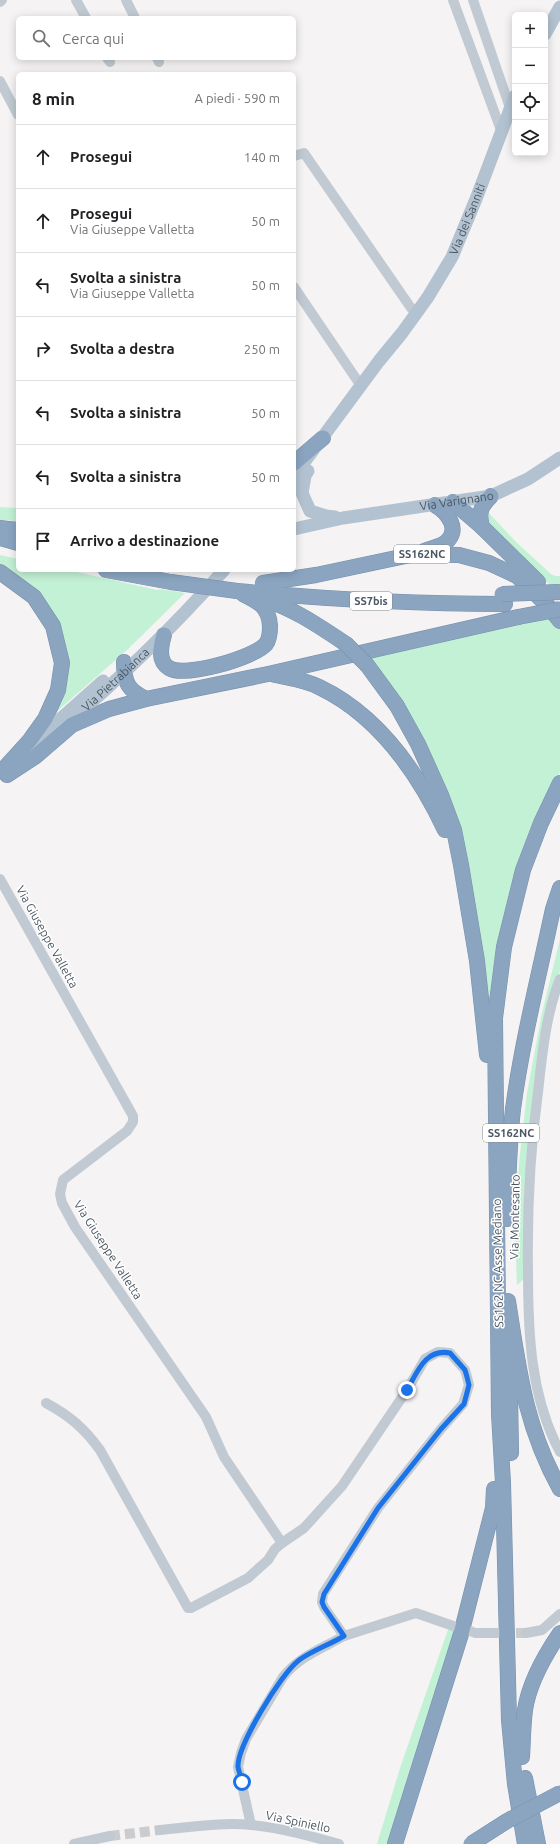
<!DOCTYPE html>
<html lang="it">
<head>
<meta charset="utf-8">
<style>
	:root { --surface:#fff; --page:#f6f6f6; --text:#202124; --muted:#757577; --line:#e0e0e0 }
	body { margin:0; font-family:Ubuntu,sans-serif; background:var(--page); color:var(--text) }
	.controls { position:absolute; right:12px; top:12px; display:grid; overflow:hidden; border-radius:6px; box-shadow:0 2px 10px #0003 }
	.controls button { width:36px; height:36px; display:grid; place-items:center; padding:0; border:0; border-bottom:1px solid var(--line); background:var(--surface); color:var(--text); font:20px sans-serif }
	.stop { position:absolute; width:12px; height:12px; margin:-9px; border:3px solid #1a73e8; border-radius:50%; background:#fff }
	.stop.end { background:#1a73e8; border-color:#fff; box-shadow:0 1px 4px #0008 }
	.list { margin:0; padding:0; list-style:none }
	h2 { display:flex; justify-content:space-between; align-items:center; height:52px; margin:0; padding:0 16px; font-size:17px }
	h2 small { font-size:13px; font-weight:400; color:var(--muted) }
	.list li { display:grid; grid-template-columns:26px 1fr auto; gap:12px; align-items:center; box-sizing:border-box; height:64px; padding:0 16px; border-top:1px solid var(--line) }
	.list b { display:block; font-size:15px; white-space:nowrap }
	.list p { margin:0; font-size:13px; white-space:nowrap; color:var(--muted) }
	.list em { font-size:13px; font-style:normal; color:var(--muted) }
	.icon { flex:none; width:22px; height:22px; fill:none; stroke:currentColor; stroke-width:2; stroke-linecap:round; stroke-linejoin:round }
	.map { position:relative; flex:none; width:560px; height:1844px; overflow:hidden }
	.search { position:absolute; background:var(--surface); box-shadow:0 2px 10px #0003; left:16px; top:16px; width:280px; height:44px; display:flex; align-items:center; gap:10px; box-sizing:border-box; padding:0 14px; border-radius:6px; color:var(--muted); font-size:15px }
	.panel { position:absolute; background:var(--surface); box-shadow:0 2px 10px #0003; left:16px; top:72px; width:280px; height:500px; border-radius:6px }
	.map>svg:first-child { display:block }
	.green { fill:#c3f1d5 }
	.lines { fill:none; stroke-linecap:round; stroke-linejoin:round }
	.minor-tunnel { stroke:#caccce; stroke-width:10; stroke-dasharray:10 5; stroke-linecap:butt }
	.highway-casing { stroke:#7690ad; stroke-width:16 }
	.minor { stroke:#c1cad2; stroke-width:10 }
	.major { stroke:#b3c2d1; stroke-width:13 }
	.highway { stroke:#8ba5c1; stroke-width:15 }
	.highway-bridge-casing { stroke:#7690ad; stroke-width:16; stroke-linecap:butt }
	.highway-bridge { stroke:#8ba5c1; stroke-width:15 }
	.route { stroke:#1a73e8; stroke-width:5 }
	.labels { text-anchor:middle; stroke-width:3; stroke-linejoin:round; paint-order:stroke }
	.shield { fill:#fff; stroke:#808990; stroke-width:1 }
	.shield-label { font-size:11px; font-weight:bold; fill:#4a5661 }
	.street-label { font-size:12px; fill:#4a5661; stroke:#fff }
</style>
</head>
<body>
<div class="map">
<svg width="560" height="1844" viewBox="0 0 560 1844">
	<rect width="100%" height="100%" fill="#f5f3f3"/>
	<!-- green -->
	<g class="green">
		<path d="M0,507L18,508V522L9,520H0Z"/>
		<path d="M485,509L517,543L551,574L555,576H560V585H550L487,525Z"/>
		<path d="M0,555L18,559V570H68L157,590L160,589L185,593L127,650L55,713L63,640L0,567Z"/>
		<path d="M552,615L560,628V772L546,802L489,1014L463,845L365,655Z"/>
		<path d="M560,939V970L540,1061L526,1277L517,1285L515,1229L519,1163L527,1093L542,1013Z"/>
		<path d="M449,1627L461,1631L394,1844H377L401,1765Z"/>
	</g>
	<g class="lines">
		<!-- minor-tunnel -->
		<g class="minor-tunnel">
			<path d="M501,1633H526"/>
			<path d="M110,1836L160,1830"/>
		</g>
		<defs>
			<g id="highway">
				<path d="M294,463L323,438"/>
				<path d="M491,496C481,506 478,512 482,527L538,582"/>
				<path d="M453,502L482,527"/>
				<path d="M0,528L18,530"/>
				<path d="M0,538L18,543"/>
				<path d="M424,551C431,548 439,547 445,543C462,530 447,512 435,505"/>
				<path d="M106,570L171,582"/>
				<path d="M0,572L34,597L53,626L62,663L58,690L45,719L30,740L3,770"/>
				<path d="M263,583L316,575L415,554L459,555L489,563L517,576L548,606L560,621"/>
				<path d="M237,591C326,599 415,604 505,604"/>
				<path d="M263,599C293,608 319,626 346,644"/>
				<path d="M164,635C161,645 157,661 169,668C184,678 254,658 266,644C269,640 270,632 270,626C269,607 259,602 243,594"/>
				<path d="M124,662C124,683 128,690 146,699"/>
				<path d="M367,665L397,706L418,744L441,795L454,830L461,865L477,961L487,1055"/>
				<path d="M275,675C290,678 305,680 319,687C378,715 418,773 445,830"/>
				<path d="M7,775L36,756L72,725L109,709L146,699L268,674L518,617"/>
				<path d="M507,1219C508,1182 509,1145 513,1109C522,1042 539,975 553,909L560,888"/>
				<path d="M508,1301C519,1371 525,1426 560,1489"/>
				<path d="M509,1333L511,1453"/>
				<path d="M522,1757C523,1741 523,1725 525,1710C529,1683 545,1655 560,1633"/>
				<path d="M525,1778L538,1844"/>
				<path d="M395,1844L461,1634L493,1508L494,1489"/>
				<path d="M525,1844L515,1784L509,1720L503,1483L499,1414L495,1018L504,947L523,870L541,823L560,783"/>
			</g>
		</defs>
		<!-- highway casing -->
		<use href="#highway" class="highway-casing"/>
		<!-- minor -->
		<g class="minor">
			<path d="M76,0L86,18"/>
			<path d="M126,0L135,18"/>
			<path d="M453,0L501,130"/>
			<path d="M473,0L510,108"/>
			<path d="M0,2L2,0"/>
			<path d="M107,58L110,62"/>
			<path d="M157,58L159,62"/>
			<path d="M0,81L18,115"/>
			<path d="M294,156L304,153L411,308L417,312"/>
			<path d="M294,287L361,386"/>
			<path d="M0,879L133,1116V1122L127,1131L63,1180L60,1194L62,1203L75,1227L206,1417L224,1457L282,1543"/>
			<path d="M560,979C546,1013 542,1056 538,1092C530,1151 527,1210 528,1270C528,1332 530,1396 560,1452"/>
			<path d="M46,1403C70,1416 84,1428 100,1450L188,1608H191L248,1578L268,1560L275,1549L282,1543L304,1528L342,1486L407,1390L425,1359L438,1352L450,1353L465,1370L467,1377L469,1385L463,1404L441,1429L378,1508L323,1594L322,1602L324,1607L344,1636C321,1649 300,1656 283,1677L246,1739L241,1753L238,1767L251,1825"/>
			<path d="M468,1630L475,1633H497"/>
			<path d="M526,1633L542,1630L560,1614"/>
			<path d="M344,1636L416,1613L459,1628"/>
			<path d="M160,1830C190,1827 222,1822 252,1825C281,1828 310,1836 339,1844"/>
			<path d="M74,1844L110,1836"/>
		</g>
		<!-- major -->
		<g class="major">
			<path d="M545,34L560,7"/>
			<path id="s1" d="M294,476L379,361L402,333L428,297L452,257L476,199L515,96"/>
			<path d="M305,476L302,493L310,511L326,516L335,517"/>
			<path d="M294,489L308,471"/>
			<path id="s2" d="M294,529L343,518L491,496L528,479L560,458"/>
			<path id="s3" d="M65,725C122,677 175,625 224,570"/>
			<path d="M31,745L103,681"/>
		</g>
		<!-- highway -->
		<use href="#highway" class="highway"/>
		<defs>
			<g id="highway-bridge">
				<path d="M171,582L237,591"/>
				<path d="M502,594L560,592"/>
				<path d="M518,617L560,609"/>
				<path d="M346,644L367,665"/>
				<path d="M471,1844L507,1821L560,1793"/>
			</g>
		</defs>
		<!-- highway-bridge casing -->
		<use href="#highway-bridge" class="highway-bridge-casing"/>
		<!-- highway-bridge -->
		<use href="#highway-bridge" class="highway-bridge"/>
	</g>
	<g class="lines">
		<!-- route -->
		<path class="route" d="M242,1782C241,1777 239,1772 238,1767C237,1746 281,1674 298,1661C309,1652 331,1644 344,1636L324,1607L322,1602L324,1594L378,1508L441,1429L464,1404L469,1385L467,1377L465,1370L450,1353C425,1348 417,1373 407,1390"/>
	</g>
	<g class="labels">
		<!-- shield labels -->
		<g class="shield">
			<rect x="394" y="545" width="56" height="18" rx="3"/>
			<rect x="350" y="592" width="42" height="18" rx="3"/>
			<rect x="483" y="1124" width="56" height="18" rx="3"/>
		</g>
		<g class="shield-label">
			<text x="422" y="558">SS162NC</text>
			<text x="371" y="605">SS7bis</text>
			<text x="511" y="1137">SS162NC</text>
		</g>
		<!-- street labels -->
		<g class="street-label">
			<text dy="4" stroke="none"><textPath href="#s1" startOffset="311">Via dei Sanniti</textPath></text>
			<text dy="4" stroke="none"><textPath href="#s2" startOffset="165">Via Varignano</textPath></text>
			<text dy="4" stroke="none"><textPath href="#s3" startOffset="68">Via Pietrabianca</textPath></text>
			<text transform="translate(47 937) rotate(61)" y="4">Via Giuseppe Valletta</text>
			<text transform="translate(515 1217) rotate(-89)" y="4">Via Montesanto</text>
			<text transform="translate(108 1250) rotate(57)" y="4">Via Giuseppe Valletta</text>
			<text transform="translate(498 1263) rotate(-91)" y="4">SS162 NC Asse Mediano</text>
			<text transform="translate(298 1822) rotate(12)" y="4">Via Spiniello</text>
		</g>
	</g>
</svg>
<div class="controls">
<button>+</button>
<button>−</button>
<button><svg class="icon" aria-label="locate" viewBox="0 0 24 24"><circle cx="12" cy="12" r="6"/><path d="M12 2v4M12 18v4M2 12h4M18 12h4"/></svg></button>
<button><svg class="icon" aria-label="layers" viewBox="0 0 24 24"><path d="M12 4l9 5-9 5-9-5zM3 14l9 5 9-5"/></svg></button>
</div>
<div class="stop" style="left:242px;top:1782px"></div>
<div class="stop end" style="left:407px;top:1390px"></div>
<div class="search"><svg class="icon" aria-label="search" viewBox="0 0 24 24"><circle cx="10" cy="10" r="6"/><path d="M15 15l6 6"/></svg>Cerca qui</div>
<section class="panel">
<h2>8 min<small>A piedi · 590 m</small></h2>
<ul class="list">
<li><svg class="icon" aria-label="ahead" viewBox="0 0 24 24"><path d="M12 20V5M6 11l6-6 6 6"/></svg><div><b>Prosegui</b></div><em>140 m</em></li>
<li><svg class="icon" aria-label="ahead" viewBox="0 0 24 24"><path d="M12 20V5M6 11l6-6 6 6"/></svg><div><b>Prosegui</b><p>Via Giuseppe Valletta</p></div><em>50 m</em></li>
<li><svg class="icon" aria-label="left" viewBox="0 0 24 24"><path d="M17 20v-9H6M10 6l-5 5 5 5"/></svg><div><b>Svolta a sinistra</b><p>Via Giuseppe Valletta</p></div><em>50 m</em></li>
<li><svg class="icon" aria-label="right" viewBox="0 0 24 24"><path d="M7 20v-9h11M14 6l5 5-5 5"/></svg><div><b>Svolta a destra</b></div><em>250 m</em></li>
<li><svg class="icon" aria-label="left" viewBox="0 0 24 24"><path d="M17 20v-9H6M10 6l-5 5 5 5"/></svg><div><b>Svolta a sinistra</b></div><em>50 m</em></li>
<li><svg class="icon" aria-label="left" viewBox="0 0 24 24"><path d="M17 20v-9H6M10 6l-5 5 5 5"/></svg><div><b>Svolta a sinistra</b></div><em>50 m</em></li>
<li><svg class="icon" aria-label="arrive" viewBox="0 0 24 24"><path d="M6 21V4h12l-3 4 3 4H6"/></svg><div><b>Arrivo a destinazione</b></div></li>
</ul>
</section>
</div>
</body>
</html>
